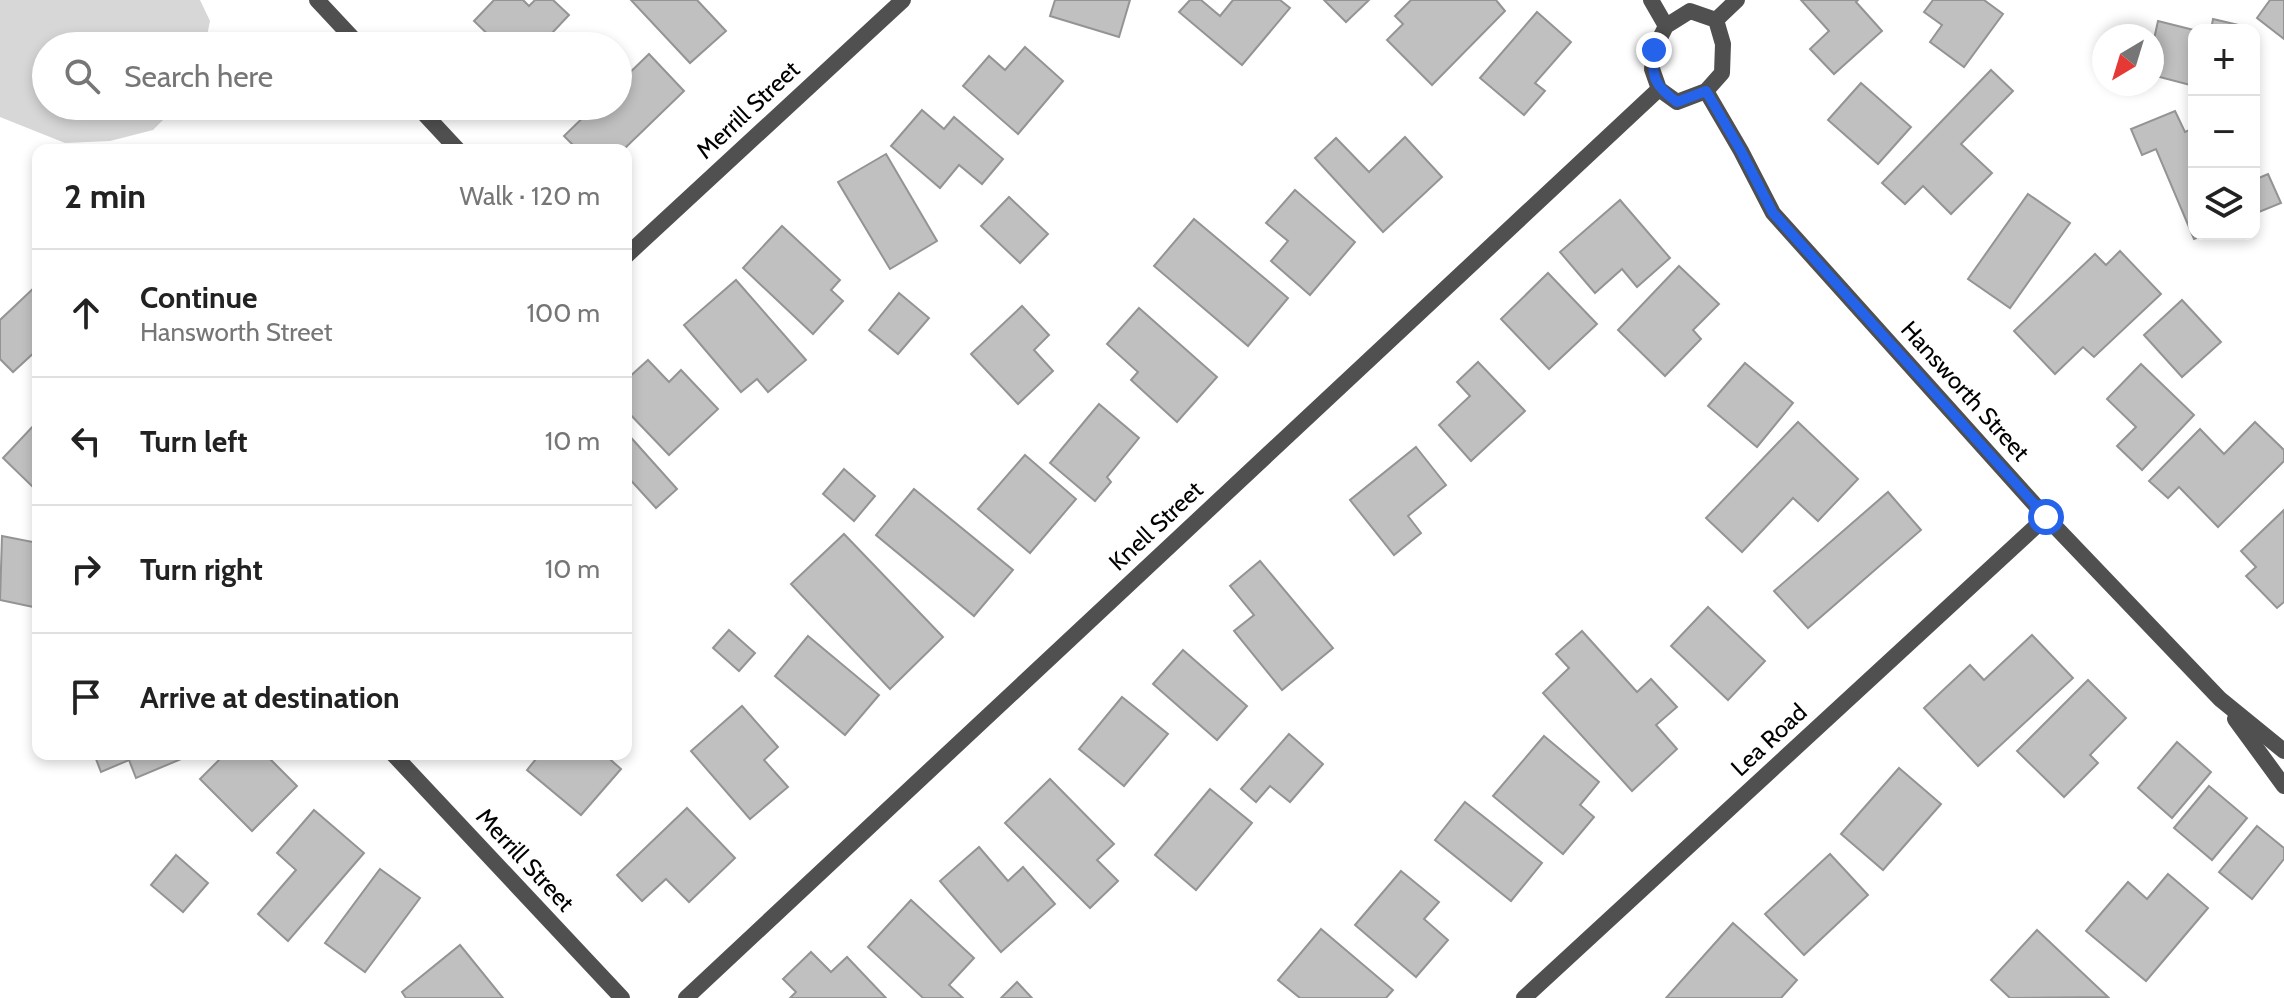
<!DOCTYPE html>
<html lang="en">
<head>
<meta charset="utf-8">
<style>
	:root { --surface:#fff; --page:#f2f2f2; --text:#222; --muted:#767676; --line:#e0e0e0 }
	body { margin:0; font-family:Cabin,sans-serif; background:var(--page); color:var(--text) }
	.controls { position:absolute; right:24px; top:24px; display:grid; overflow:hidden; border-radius:16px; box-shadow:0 4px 12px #0003 }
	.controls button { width:72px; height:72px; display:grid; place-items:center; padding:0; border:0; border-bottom:2px solid var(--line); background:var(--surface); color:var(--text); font:40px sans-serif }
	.compass { position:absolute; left:2092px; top:24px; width:72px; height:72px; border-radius:50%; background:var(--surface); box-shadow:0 4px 12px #0003; rotate:218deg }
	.stop { position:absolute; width:24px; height:24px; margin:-18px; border:6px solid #2563eb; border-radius:50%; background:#fff }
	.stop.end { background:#2563eb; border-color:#fff; box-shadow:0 2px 8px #0008 }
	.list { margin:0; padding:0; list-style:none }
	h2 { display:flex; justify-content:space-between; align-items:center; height:104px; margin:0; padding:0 32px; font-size:34px }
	h2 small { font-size:26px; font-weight:400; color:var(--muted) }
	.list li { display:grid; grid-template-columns:52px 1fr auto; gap:24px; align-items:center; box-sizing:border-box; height:128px; padding:0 32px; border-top:2px solid var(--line) }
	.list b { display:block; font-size:30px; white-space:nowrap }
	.list p { margin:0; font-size:26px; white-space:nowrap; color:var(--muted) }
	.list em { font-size:26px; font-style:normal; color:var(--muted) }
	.icon { flex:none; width:44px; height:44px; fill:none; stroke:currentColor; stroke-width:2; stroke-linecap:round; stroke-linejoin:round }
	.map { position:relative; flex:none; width:2284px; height:998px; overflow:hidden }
	.search { position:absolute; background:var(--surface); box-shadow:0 4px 12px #0003; left:32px; top:32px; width:600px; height:88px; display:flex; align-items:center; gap:20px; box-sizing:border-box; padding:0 28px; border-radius:44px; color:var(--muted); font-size:30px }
	.panel { position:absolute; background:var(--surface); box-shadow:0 4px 12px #0003; left:32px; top:144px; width:600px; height:616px; border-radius:16px }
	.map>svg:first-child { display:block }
	.green { fill:#d7d7d7 }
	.building { fill:#c0c0c0; stroke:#949494; stroke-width:2 }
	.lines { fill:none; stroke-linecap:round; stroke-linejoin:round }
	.street { stroke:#505050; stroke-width:16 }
	.route { stroke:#2563eb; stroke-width:10 }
	.labels { text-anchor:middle; stroke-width:6; stroke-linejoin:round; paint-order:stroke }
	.street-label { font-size:24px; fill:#000; stroke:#fff }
</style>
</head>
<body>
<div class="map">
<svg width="2284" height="998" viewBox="0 0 2284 998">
	<rect width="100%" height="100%" fill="#fff"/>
	<!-- green -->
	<path class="green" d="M0,0H200L210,21L205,46H46V106H177L153,130L110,141L65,143L0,117Z"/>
	<!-- building -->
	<g class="building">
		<path d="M494,0H523L529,6L535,0H553L569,15L552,33L565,46H500L474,21Z"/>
		<path d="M631,0H697L726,31L690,63Z"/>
		<path d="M1055,0H1130L1119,37L1050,16Z"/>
		<path d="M1190,0H1201L1220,16L1233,0H1280L1290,8L1242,65L1179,12Z"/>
		<path d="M1324,0H1369L1346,22Z"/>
		<path d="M1411,0H1496L1505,11L1432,85L1387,40L1403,24L1395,16Z"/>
		<path d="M1801,0H1858L1856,2L1882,31L1834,74L1810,49L1829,31Z"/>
		<path d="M1933,0H1984L2003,14L1964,67L1930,42L1942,25L1924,12Z"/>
		<path d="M2270,0H2284V39L2257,18Z"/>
		<path d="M1537,12L1571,42L1535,83L1545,91L1524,115L1480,78Z"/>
		<path d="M2213,19L2247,27L2246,30H2211Z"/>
		<path d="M2158,21L2194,30V86L2152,75V48Z"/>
		<path d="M1025,47L1063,81L1018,134L963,86L989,56L1005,70Z"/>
		<path d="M649,54L684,91L623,150H578L564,136L595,106H618V84Z"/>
		<path d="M1991,70L2013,91L1961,144L1992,173L1951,214L1923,186L1905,204L1882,183Z"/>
		<path d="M1861,83L1911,127L1878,164L1828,120Z"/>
		<path d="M922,110L944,129L954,117L1003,159L982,184L959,165L940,188L891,146Z"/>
		<path d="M2175,111L2185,132L2194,128V234H2207L2194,239L2156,149L2142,155L2131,129Z"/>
		<path d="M1405,137L1442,177L1383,232L1315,158L1336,138L1369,172Z"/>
		<path d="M886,154L937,241L890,269L838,182Z"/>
		<path d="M2268,174L2281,203L2254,214V180Z"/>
		<path d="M1295,190L1355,242L1310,295L1271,261L1288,241L1266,223Z"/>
		<path d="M2028,194L2070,223L2010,308L1968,279Z"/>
		<path d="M1009,197L1048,234L1020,263L981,226Z"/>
		<path d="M1620,200L1670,258L1637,287L1622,269L1595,293L1560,252Z"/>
		<path d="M1194,219L1288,298L1248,346L1154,266Z"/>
		<path d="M782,226L840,280L831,290L843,301L813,334L743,268Z"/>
		<path d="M2120,251L2161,294L2094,357L2083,347L2055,374L2014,331L2095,254L2106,265Z"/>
		<path d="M1679,266L1719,304L1693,330L1701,339L1665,376L1618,330Z"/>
		<path d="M1548,273L1597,324L1549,369L1501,319Z"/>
		<path d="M736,280L806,360L768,392L757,379L741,392L684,325Z"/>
		<path d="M38,284V349L13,372L0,359V320Z"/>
		<path d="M899,293L929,318L898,354L869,330Z"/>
		<path d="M2182,300L2221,342L2182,377L2144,335Z"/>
		<path d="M1022,306L1049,335L1034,350L1053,371L1018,404L971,354Z"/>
		<path d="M1139,308L1217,377L1177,422L1131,380L1138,372L1107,344Z"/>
		<path d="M648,360L669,382L681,370L718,409L669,455L626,410V380Z"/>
		<path d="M1478,362L1525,411L1471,461L1439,425L1470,396L1457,382Z"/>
		<path d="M1745,363L1793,403L1757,447L1708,406Z"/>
		<path d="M2141,364L2194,415L2142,470L2117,446L2136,427L2107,399Z"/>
		<path d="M1099,404L1139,438L1107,477L1111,482L1095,501L1050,463Z"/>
		<path d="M1798,422L1858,479L1818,521L1793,498L1742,552L1706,518Z"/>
		<path d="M2255,422L2284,450V461L2218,527L2179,487L2168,498L2149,481L2200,429L2224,454Z"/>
		<path d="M35,424L38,426V492L3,458Z"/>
		<path d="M626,432L677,489L656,508L626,475Z"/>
		<path d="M1416,447L1446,485L1408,516L1421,533L1394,555L1350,500Z"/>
		<path d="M1025,455L1076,499L1030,553L978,509Z"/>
		<path d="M844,469L875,496L854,521L823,494Z"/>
		<path d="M914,489L1013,570L974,616L876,535Z"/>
		<path d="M1888,492L1921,530L1808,628L1774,591Z"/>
		<path d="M2284,510V602L2277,608L2246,576L2256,567L2241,551Z"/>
		<path d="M844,534L943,637L890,689L791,584Z"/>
		<path d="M2,536L38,543V608L0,600Z"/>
		<path d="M1260,561L1333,648L1282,690L1234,631L1254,615L1230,586Z"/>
		<path d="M1708,607L1765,661L1728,700L1671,646Z"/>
		<path d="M729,630L755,653L739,671L713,648Z"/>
		<path d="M1582,631L1637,692L1651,679L1677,707L1656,725L1677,749L1632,791L1543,693L1569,668L1556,654Z"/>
		<path d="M2032,635L2073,678L1978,766L1924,708L1970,665L1984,680Z"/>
		<path d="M808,636L879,695L845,735L775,676Z"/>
		<path d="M1183,650L1247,706L1217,740L1153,684Z"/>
		<path d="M2088,680L2126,718L2090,755L2098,763L2064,797L2017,751Z"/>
		<path d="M1122,697L1168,734L1124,786L1079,749Z"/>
		<path d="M742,706L778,747L764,760L788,787L750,819L691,751Z"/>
		<path d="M1289,734L1323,764L1290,802L1270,786L1256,802L1241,789Z"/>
		<path d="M1544,736L1599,782L1580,805L1594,817L1563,854L1493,796Z"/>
		<path d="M2177,742L2211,772L2172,818L2138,788Z"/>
		<path d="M94,754H193L136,778L129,760L101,772Z"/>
		<path d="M225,754H265L297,786L252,831L200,779Z"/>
		<path d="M540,754H604L621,769L581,815L527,770Z"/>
		<path d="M1899,768L1941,804L1883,870L1841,834Z"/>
		<path d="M1050,779L1114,844L1097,860L1118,881L1090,908L1005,823Z"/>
		<path d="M2209,786L2247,818L2212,860L2174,828Z"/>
		<path d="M1210,789L1252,823L1196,890L1155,855Z"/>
		<path d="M1465,802L1542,863L1511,901L1435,840Z"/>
		<path d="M687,808L735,858L689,902L666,879L642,901L617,875Z"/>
		<path d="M314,810L364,853L288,941L258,914L296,870L277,853Z"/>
		<path d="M2257,826L2284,848V859L2252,899L2219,872Z"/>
		<path d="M979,847L1008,881L1023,867L1055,904L1001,952L940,881Z"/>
		<path d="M1830,854L1868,895L1804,955L1765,914Z"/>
		<path d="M176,855L208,883L183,912L151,885Z"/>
		<path d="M380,869L420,898L365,972L325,943Z"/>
		<path d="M1401,871L1439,902L1424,919L1448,940L1416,977L1355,925Z"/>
		<path d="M2168,874L2208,908L2146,981L2086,931L2128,882L2147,899Z"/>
		<path d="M911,900L974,958L949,985L963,998H923L868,947Z"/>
		<path d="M1733,923L1797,980L1781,998H1666Z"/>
		<path d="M1321,929L1393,990L1386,998H1300L1278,980Z"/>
		<path d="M2037,930L2108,997L2010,998L1991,980Z"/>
		<path d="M460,945L503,998H406L402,992Z"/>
		<path d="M811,952L831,972L847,957L886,998H790L796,992L783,979Z"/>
		<path d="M1017,982L1032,998H1001Z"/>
	</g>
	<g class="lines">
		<!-- street -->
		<g class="street">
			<path d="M317,0L360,46"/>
			<path d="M1651,0L1666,26"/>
			<path d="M1690,11L1716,20L1723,44L1722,73L1706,91L1677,102L1659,89L1652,69L1654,50L1666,26Z"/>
			<path d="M1716,20L1737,0"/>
			<path d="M1706,91L1741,151L1773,213L2046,517L2220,699L2284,751"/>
			<path d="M417,106L458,150"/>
			<path d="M626,256L903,0"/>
			<path d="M2235,719L2284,786"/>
			<path d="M393,754L622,998"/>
			<path d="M686,998L1659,89"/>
			<path d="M1524,998L2046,517"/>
		</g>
	</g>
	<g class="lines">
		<!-- route -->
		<path class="route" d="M1654,50C1651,78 1655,86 1677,102L1706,91L1741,151L1773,213L2046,517"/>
	</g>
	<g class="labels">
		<!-- street labels -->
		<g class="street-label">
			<text transform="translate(748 110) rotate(-43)" y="8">Merrill Street</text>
			<text transform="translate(1965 391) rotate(48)" y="8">Hansworth Street</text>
			<text transform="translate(1156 526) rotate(-43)" y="8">Knell Street</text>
			<text transform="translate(1769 740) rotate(-43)" y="8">Lea Road</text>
			<text transform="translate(525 860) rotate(47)" y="8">Merrill Street</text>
		</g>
	</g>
</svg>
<div class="controls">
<button>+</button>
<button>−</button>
<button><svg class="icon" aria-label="layers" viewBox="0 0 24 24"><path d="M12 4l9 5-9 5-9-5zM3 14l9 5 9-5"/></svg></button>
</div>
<svg class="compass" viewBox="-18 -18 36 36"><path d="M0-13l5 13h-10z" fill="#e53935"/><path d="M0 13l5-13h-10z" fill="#767676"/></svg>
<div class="stop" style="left:2046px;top:517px"></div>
<div class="stop end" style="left:1654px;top:50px"></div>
<div class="search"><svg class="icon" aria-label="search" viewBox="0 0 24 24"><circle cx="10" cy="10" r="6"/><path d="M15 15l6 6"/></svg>Search here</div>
<section class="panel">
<h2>2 min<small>Walk · 120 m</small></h2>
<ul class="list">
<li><svg class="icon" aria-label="ahead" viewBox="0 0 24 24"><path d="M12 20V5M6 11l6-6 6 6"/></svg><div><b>Continue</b><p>Hansworth Street</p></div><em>100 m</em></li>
<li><svg class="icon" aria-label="left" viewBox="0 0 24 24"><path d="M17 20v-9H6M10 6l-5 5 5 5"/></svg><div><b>Turn left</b></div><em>10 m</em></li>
<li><svg class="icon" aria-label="right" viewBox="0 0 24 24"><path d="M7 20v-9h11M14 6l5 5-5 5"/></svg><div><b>Turn right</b></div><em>10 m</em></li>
<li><svg class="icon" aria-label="arrive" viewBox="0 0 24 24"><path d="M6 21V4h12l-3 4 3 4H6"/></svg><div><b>Arrive at destination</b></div></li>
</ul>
</section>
</div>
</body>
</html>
